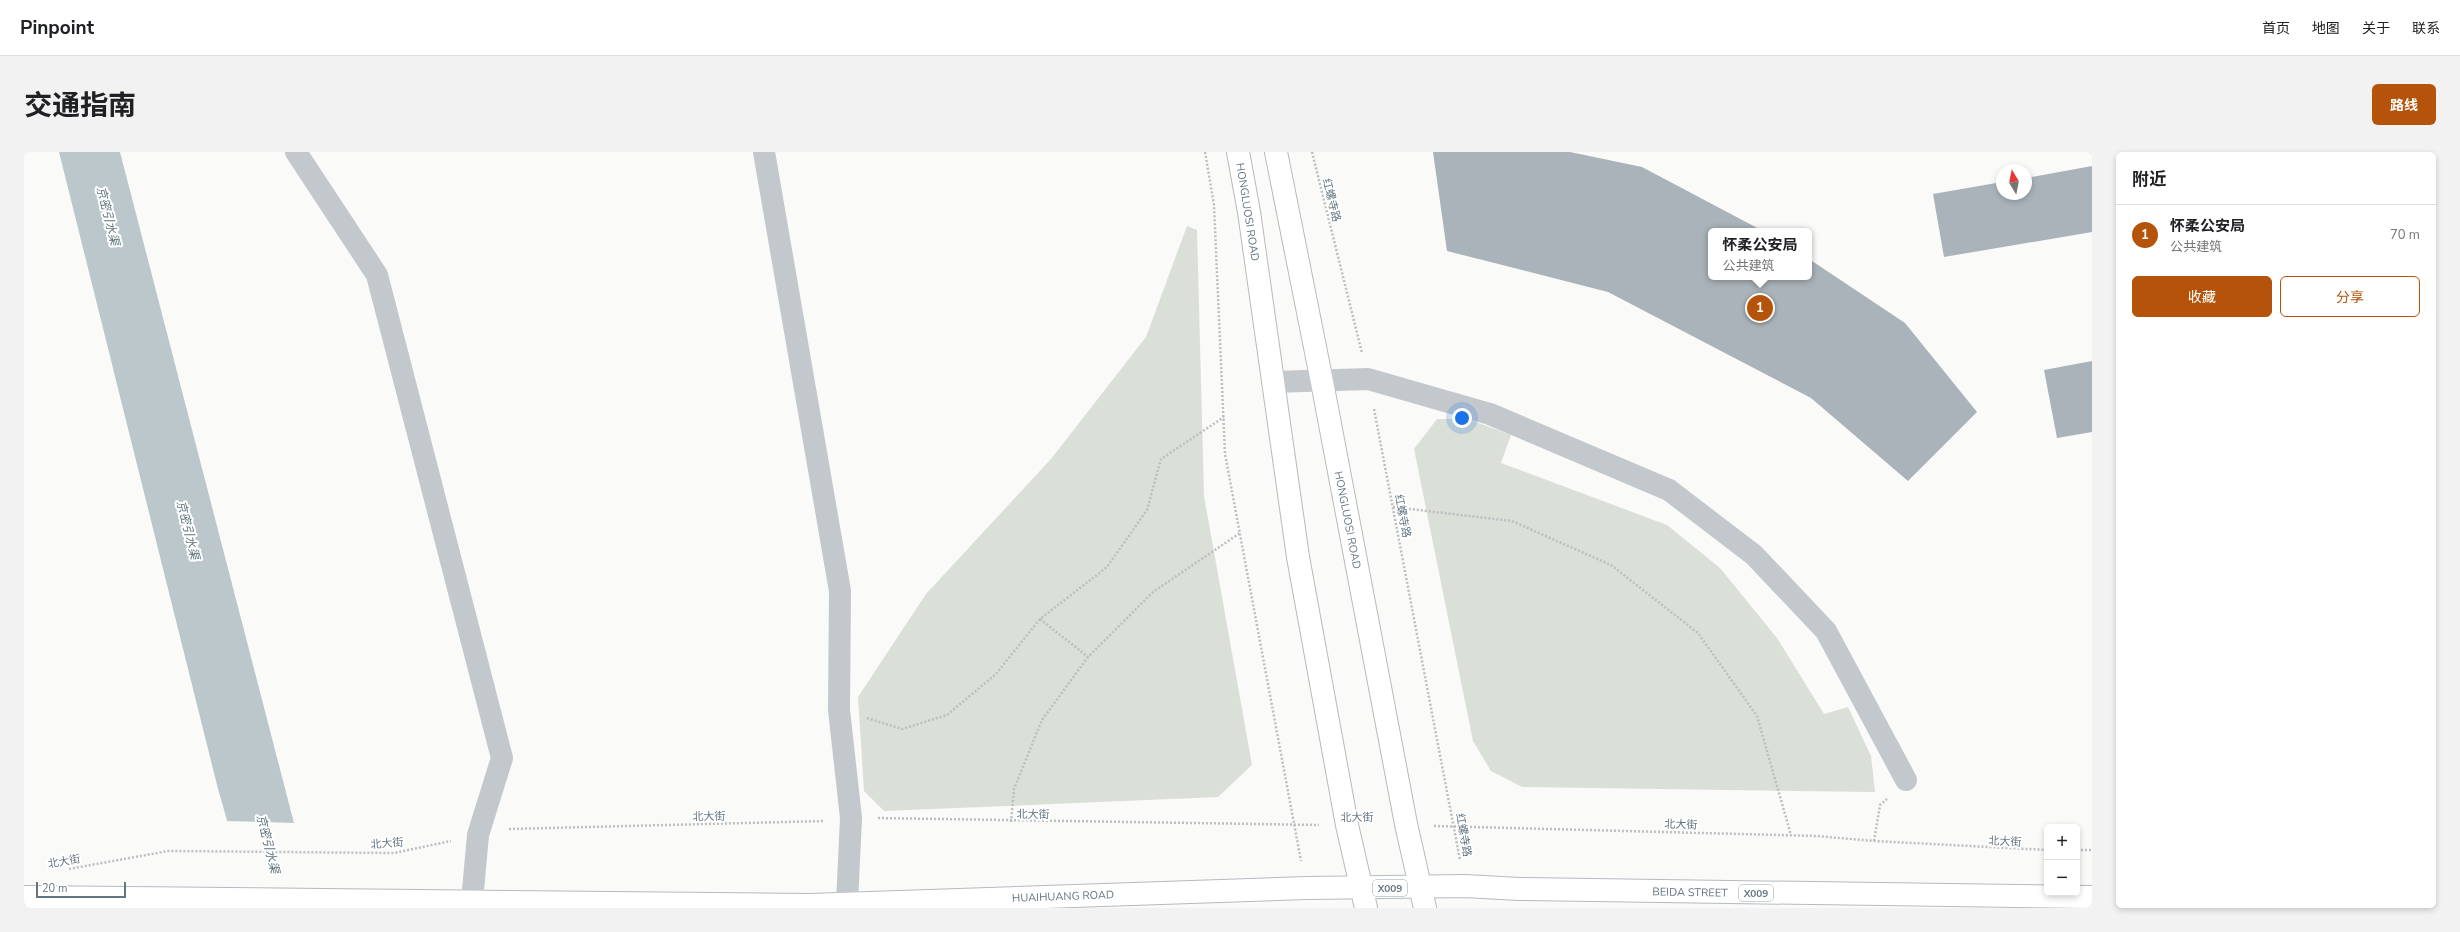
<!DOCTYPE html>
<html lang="zh">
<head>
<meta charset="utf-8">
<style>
	:root { --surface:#fff; --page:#f2f2f2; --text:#202124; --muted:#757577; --line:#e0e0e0; --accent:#b45309 }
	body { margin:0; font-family:"Nunito Sans","Noto Sans SC",sans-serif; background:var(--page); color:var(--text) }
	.controls { position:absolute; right:12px; bottom:12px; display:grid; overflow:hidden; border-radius:6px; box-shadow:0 2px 6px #0003 }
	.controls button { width:36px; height:36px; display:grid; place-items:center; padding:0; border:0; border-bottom:1px solid var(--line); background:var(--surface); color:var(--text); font:20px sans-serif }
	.compass { position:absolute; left:1972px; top:12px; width:36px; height:36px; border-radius:50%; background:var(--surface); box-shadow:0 2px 6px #0003; rotate:350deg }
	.scale { position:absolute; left:12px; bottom:10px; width:90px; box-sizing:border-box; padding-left:4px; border:2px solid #657683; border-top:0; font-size:11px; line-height:14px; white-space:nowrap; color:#657683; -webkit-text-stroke:3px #fff; paint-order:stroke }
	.you { position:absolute; left:1438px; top:266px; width:14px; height:14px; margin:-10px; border:3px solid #fff; border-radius:50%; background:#1a73e8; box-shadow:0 0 0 6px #1a73e833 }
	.badge { display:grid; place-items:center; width:26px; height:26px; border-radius:50%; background:var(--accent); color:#fff; font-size:13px; font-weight:700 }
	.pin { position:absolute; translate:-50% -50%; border:2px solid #fff; box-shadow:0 1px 4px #0006 }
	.popup { position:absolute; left:1684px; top:76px; width:104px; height:52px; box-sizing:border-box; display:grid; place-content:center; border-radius:6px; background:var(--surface); filter:drop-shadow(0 1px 3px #0005); font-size:13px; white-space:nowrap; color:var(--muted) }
	.popup b { font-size:15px; color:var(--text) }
	.popup::after { content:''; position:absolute; left:50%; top:100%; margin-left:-8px; border:8px solid transparent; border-top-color:var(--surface) }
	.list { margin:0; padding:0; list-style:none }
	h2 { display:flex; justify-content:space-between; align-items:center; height:52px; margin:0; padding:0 16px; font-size:17px }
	h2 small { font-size:13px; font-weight:400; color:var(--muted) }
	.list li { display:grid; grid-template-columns:26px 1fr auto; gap:12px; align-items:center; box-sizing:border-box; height:60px; padding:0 16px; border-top:1px solid var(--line) }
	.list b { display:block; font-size:15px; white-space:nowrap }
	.list p { margin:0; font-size:13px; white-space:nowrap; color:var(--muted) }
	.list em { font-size:13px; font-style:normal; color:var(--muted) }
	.actions { display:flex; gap:8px; padding:12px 16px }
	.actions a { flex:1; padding:9px 0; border:1px solid var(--accent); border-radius:6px; text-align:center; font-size:14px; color:var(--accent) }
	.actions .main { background:var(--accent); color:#fff }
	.map { position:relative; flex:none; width:2068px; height:756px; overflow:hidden; border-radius:6px }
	header { display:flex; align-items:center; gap:24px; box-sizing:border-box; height:56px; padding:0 20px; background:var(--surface); border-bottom:1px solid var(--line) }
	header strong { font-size:19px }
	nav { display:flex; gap:22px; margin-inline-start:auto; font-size:14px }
	.intro { display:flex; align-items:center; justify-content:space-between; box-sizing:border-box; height:96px; padding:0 24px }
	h1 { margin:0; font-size:28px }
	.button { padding:10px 18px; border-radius:6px; background:var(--accent); color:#fff; font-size:14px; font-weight:700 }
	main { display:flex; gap:24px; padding:0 24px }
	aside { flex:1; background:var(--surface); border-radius:6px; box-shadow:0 2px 6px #0003 }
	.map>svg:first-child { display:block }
	.green { fill:#dadfd7 }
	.water { fill:#bbc7cb }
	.pier { fill:#fafaf8 }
	.building { fill:#aab3b9 }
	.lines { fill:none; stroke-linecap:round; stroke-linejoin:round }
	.major-casing { stroke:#b5babe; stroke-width:24 }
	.path { stroke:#bbbfc2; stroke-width:2.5; stroke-dasharray:2 2; stroke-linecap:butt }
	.minor { stroke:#c3c8cc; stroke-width:22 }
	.major { stroke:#fff; stroke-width:22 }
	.labels { text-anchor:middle; stroke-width:4; stroke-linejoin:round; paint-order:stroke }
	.shield { fill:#fff; stroke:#939fa8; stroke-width:1 }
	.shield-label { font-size:10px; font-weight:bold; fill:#657683 }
	.street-label { font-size:11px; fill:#657683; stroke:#fff }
	.water-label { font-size:12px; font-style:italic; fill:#60757c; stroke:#fff }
</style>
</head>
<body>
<header>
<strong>Pinpoint</strong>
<nav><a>首页</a><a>地图</a><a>关于</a><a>联系</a></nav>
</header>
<div class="intro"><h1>交通指南</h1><a class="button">路线</a></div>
<main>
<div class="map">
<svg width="2068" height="756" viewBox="0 0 2068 756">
	<rect width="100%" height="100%" fill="#fafaf8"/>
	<!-- green -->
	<g class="green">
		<path d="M1163,74L1173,78L1180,344L1228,613L1194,645L860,659L840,639L834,545L902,442L1027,307L1122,185Z"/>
		<path d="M1413,267H1444L1487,283L1477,311L1643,373L1696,416L1753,486L1800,562L1824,555L1847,604L1851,640L1498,635L1467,619L1449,589L1390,297Z"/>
	</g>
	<!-- water -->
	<path class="water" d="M35,0H96L292,756H228L193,633Z"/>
	<!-- pier -->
	<path class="pier" d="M201,669L272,671L294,756H226Z"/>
	<!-- building -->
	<g class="building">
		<path d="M1409,0H1546L1618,15L1739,79H1687V125H1785V107L1881,171L1953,260L1884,329L1787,246L1584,140L1423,99Z"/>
		<path d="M2068,14V80L1920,105L1909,42L1978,30V42H2002V26Z"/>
		<path d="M2068,209V280L2033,286L2020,218Z"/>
	</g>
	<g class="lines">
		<defs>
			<g id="major">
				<path d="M1214,0L1225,60L1274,405L1323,673L1342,756"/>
				<path d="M1252,0L1298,230L1382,672L1401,756"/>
				<path d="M0,745L786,753L1283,736L1441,734L1495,737L2068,745"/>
			</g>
		</defs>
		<!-- major casing -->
		<use href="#major" class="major-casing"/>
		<!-- path -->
		<g class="path">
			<path d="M1181,0L1190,53L1201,302L1277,709"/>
			<path d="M1288,0L1338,201"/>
			<path d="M1350,257L1436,708"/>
			<path d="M1369,355L1488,369L1587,413L1674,481L1733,564L1767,683"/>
			<path d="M1016,467L1064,505"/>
			<path d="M843,566L878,577L923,563L972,522L1016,467L1083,415L1123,358L1137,307L1200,265"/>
			<path d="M854,666L1295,673"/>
			<path d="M987,670L990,637L1018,568L1064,505L1129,440L1216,381"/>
			<path d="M1410,674L1793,684L1850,689L2023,698"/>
			<path d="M485,677L800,669"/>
			<path d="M1850,689L1856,653L1863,647"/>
			<path d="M2053,698H2068"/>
			<path d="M45,717L144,699L370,701L427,689"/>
		</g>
		<!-- minor -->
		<g class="minor">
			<path d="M272,0L353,123L478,606L454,683L448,749"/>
			<path d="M740,0L816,439L815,558L827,666L823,751"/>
			<path d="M1249,230L1344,227L1466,262L1645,338L1730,403L1802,479L1882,628"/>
		</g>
		<!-- major -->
		<use href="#major" class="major"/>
	</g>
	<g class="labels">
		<!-- shield labels -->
		<g class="shield">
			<rect x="1349" y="728" width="34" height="16" rx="3"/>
			<rect x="1715" y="733" width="34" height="16" rx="3"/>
		</g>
		<g class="shield-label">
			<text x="1366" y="740">X009</text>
			<text x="1732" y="745">X009</text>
		</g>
		<!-- street labels -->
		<g class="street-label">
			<text transform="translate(1308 48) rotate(76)" y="4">红螺寺路</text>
			<text transform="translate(1224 60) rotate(81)" y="4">HONGLUOSI ROAD</text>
			<text transform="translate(1379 364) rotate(79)" y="4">红螺寺路</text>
			<text transform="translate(1324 368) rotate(79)" y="4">HONGLUOSI ROAD</text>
			<text transform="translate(1009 662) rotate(1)" y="4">北大街</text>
			<text transform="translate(685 664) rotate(-1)" y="4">北大街</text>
			<text transform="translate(1333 665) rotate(-1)" y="4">北大街</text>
			<text transform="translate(1657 672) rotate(2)" y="4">北大街</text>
			<text transform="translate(1440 683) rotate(80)" y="4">红螺寺路</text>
			<text transform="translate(1981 689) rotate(3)" y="4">北大街</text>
			<text transform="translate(363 691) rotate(-4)" y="4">北大街</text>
			<text transform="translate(40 709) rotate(-10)" y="4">北大街</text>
			<text transform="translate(1666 740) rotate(1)" y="4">BEIDA STREET</text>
			<text transform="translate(1039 744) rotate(-2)" y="4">HUAIHUANG ROAD</text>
		</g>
		<!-- water labels -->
		<g class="water-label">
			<text transform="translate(84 64) rotate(76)" y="4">京密引水渠</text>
			<text transform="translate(164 378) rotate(76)" y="4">京密引水渠</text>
			<text transform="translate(244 692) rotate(76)" y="4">京密引水渠</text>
		</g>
	</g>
</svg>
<div class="controls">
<button>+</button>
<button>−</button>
</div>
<svg class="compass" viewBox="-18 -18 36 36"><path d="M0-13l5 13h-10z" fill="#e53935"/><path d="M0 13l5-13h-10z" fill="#757577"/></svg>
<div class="scale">20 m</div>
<div class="you"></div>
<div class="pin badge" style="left:1736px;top:156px">1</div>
<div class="popup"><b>怀柔公安局</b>公共建筑</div>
</div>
<aside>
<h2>附近<small></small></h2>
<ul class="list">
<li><span class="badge">1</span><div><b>怀柔公安局</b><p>公共建筑</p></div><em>70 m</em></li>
</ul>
<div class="actions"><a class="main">收藏</a><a>分享</a></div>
</aside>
</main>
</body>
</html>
